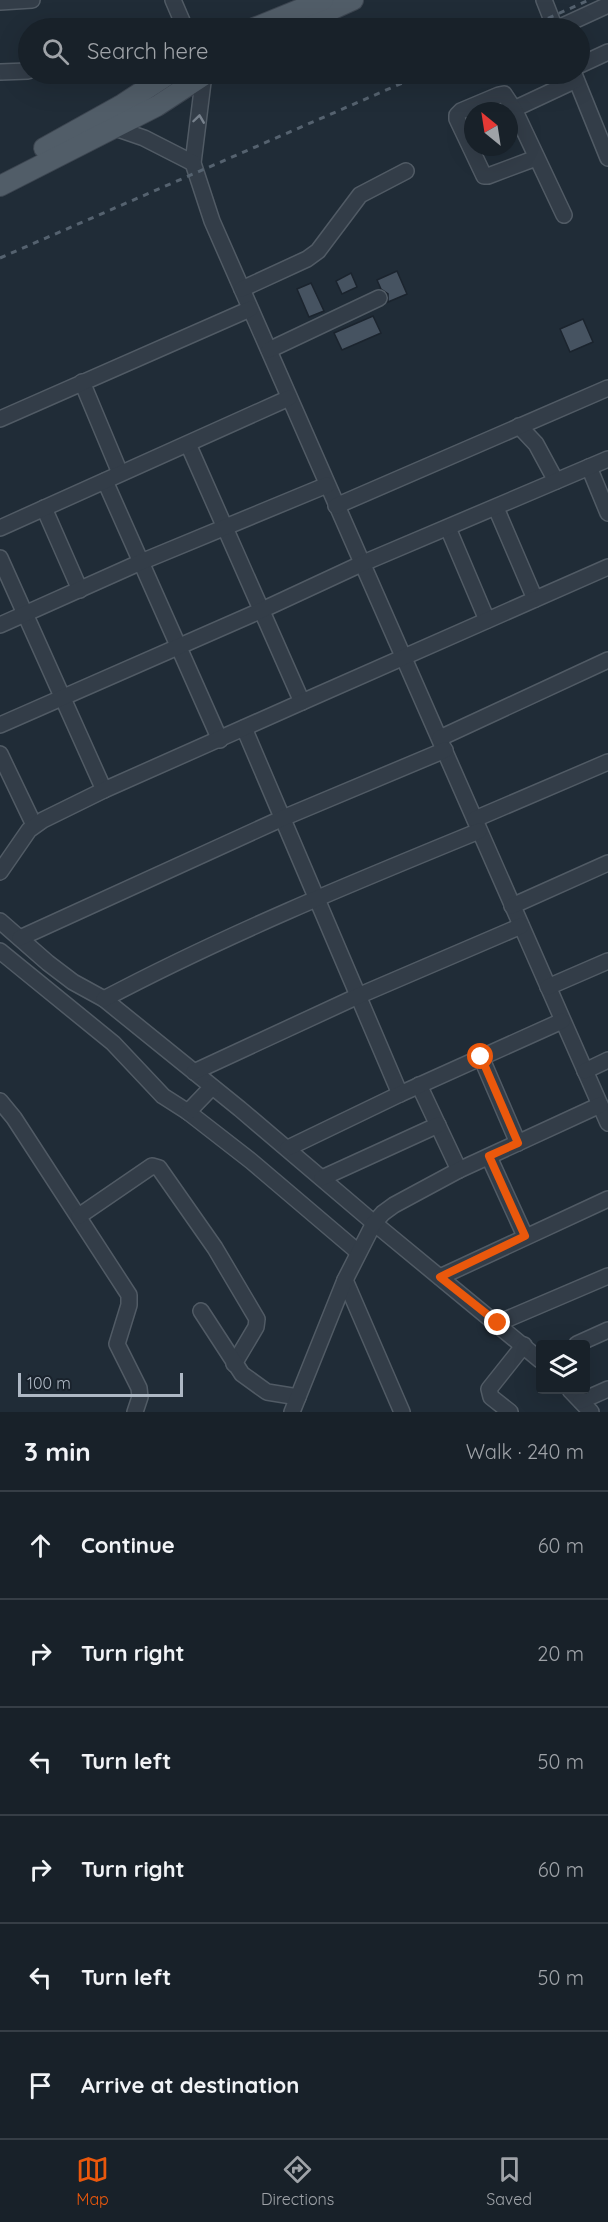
<!DOCTYPE html>
<html lang="en">
<head>
<meta charset="utf-8">
<style>
	:root { --surface:#182129; --page:#212931; --text:#f1f3f6; --muted:#9fa3a8; --line:#363e46; --accent:#ea580c }
	body { margin:0; font-family:Quicksand,sans-serif; background:var(--page); color:var(--text) }
	.controls { position:absolute; right:18px; bottom:18px; display:grid; overflow:hidden; border-radius:6px; box-shadow:0 6px 24px #0002 }
	.controls button { width:54px; height:54px; display:grid; place-items:center; padding:0; border:0; border-bottom:2px solid var(--line); background:var(--surface); color:var(--text); font:30px sans-serif }
	.compass { position:absolute; left:464px; top:102px; width:54px; height:54px; border-radius:50%; background:var(--surface); box-shadow:0 6px 24px #0002; rotate:330deg }
	.scale { position:absolute; left:18px; bottom:15px; width:165px; box-sizing:border-box; padding-left:6px; border:3px solid #aeb8c4; border-top:0; font-size:16px; line-height:21px; white-space:nowrap; color:#aeb8c4; -webkit-text-stroke:4px #19222c; paint-order:stroke }
	.stop { position:absolute; width:18px; height:18px; margin:-14px; border:4px solid #ea580c; border-radius:50%; background:#fff }
	.stop.end { background:#ea580c; border-color:#fff; box-shadow:0 2px 6px #0008 }
	.list { margin:0; padding:0; list-style:none }
	h2 { display:flex; justify-content:space-between; align-items:center; height:78px; margin:0; padding:0 24px; font-size:26px }
	h2 small { font-size:20px; font-weight:400; color:var(--muted) }
	.list li { display:grid; grid-template-columns:39px 1fr auto; gap:18px; align-items:center; box-sizing:border-box; height:108px; padding:0 24px; border-top:2px solid var(--line) }
	.list b { display:block; font-size:22px; white-space:nowrap }
	.list em { font-size:20px; font-style:normal; color:var(--muted) }
	.icon { flex:none; width:33px; height:33px; fill:none; stroke:currentColor; stroke-width:2; stroke-linecap:round; stroke-linejoin:round }
	.map { position:relative; flex:none; width:608px; height:1412px; overflow:hidden }
	.search { position:absolute; background:var(--surface); box-shadow:0 6px 24px #0002; left:18px; right:18px; top:18px; height:66px; display:flex; align-items:center; gap:15px; box-sizing:border-box; padding:0 21px; border-radius:33px; color:var(--muted); font-size:22px }
	.sheet { height:726px; background:var(--surface) }
	nav { display:flex; justify-content:space-around; align-items:center; box-sizing:border-box; height:84px; border-top:2px solid var(--line); background:var(--surface); font-size:16px; color:var(--muted) }
	nav a { display:grid; justify-items:center; gap:3px }
	nav .on { color:var(--accent) }
	.map>svg:first-child { display:block }
	.building { fill:#465361; stroke:#1b242e; stroke-width:1.5 }
	.lines { fill:none; stroke-linecap:round; stroke-linejoin:round }
	.minor-casing { stroke:#515b65; stroke-width:18 }
	.major-casing { stroke:#3d4651; stroke-width:22 }
	.minor { stroke:#333d48; stroke-width:15 }
	.major { stroke:#515d68; stroke-width:20 }
	.rail { stroke:#55626f; stroke-width:3; stroke-dasharray:6 6; stroke-linecap:butt }
	.oneway { stroke:#77818c }
	.route { stroke:#ea580c; stroke-width:8 }
</style>
</head>
<body>
<div class="map">
<svg width="608" height="1412" viewBox="0 0 608 1412">
	<rect width="100%" height="100%" fill="#202c37"/>
	<!-- building -->
	<g class="building">
		<path d="M397,271L407,294L388,302V294L381,289L377,280Z"/>
		<path d="M351,273L357,287L342,294L336,281Z"/>
		<path d="M311,283L324,311L309,317L297,289Z"/>
		<path d="M373,316L381,333L342,350L334,333Z"/>
		<path d="M583,319L593,342L570,352L560,329Z"/>
	</g>
	<g class="lines">
		<defs>
			<g id="minor">
				<path d="M173,0L185,28"/>
				<path d="M544,0L555,28"/>
				<path d="M0,2L32,0"/>
				<path d="M558,28L608,5"/>
				<path d="M580,65L608,52"/>
				<path d="M0,72L28,71"/>
				<path d="M204,74L193,163L212,221L608,1123"/>
				<path d="M574,74L608,158"/>
				<path d="M514,109L576,80"/>
				<path d="M115,128L144,138L193,163"/>
				<path d="M536,158L488,176H484L457,119V115L461,111L499,95L504,94L514,109L564,215"/>
				<path d="M242,289L307,259L318,251L360,195L406,171"/>
				<path d="M269,350L379,298"/>
				<path d="M82,382L120,473"/>
				<path d="M0,419L250,309"/>
				<path d="M519,426L536,444L556,481"/>
				<path d="M188,444L302,702"/>
				<path d="M589,467L608,513"/>
				<path d="M105,481L220,740"/>
				<path d="M336,506L608,388"/>
				<path d="M44,508L80,590"/>
				<path d="M496,508L535,599"/>
				<path d="M0,528L289,398"/>
				<path d="M448,528L487,620"/>
				<path d="M0,558L104,790"/>
				<path d="M0,625L141,562L327,485"/>
				<path d="M0,725L262,610L361,564L608,459"/>
				<path d="M244,728L400,1094"/>
				<path d="M440,738L608,660"/>
				<path d="M0,754L34,825"/>
				<path d="M475,819L608,762"/>
				<path d="M0,872L29,830L43,820L104,790L302,702L608,567"/>
				<path d="M512,906L608,863"/>
				<path d="M0,921L48,963L73,982L104,999L240,1109L374,1223L540,1360"/>
				<path d="M20,938L283,818L445,750"/>
				<path d="M0,951L113,1043L163,1096L188,1112L251,1161L358,1252"/>
				<path d="M548,987L608,961"/>
				<path d="M104,999C225,935 352,883 479,831"/>
				<path d="M481,1057L518,1143"/>
				<path d="M585,1071L608,1060"/>
				<path d="M194,1072L358,996L521,926"/>
				<path d="M419,1085L459,1170"/>
				<path d="M0,1101L14,1118L129,1295V1305L117,1344L139,1388L140,1397L135,1412"/>
				<path d="M188,1112L212,1087"/>
				<path d="M288,1148L400,1094L562,1021"/>
				<path d="M489,1157L525,1236"/>
				<path d="M322,1178L438,1125"/>
				<path d="M79,1216L152,1166L159,1168L215,1248L257,1319L256,1327L234,1364"/>
				<path d="M440,1277L608,1199"/>
				<path d="M345,1280L402,1412"/>
				<path d="M201,1311L242,1374L267,1392L298,1397"/>
				<path d="M498,1323L608,1276"/>
				<path d="M577,1344L608,1330"/>
				<path d="M570,1390L591,1412"/>
				<path d="M581,1401L608,1389"/>
				<path d="M292,1412L345,1280L374,1223L383,1213L394,1205L459,1170L600,1105"/>
				<path d="M510,1412L491,1397L489,1389L524,1345"/>
			</g>
			<g id="major">
				<path d="M311,19L353,0"/>
				<path d="M254,28L323,0"/>
				<path d="M44,148L123,104L169,74"/>
				<path d="M0,186L157,106L206,74"/>
			</g>
		</defs>
		<!-- minor casing -->
		<use href="#minor" class="minor-casing"/>
		<!-- major casing -->
		<use href="#major" class="major-casing"/>
		<!-- minor -->
		<use href="#minor" class="minor"/>
		<!-- major -->
		<use href="#major" class="major"/>
		<!-- rail -->
		<g class="rail">
			<path d="M526,28L589,0"/>
			<path d="M0,258L423,74"/>
		</g>
	</g>
	<!-- one-way arrows -->
	<defs><path id="oneway-chevron" d="M-2-3.5L2.5 0L-2 3.5" fill="none" stroke-width="1.6" stroke-linecap="round" stroke-linejoin="round" transform="scale(1.5)"/></defs>
	<use class="oneway" href="#oneway-chevron" transform="translate(199 119) rotate(-82)"/>
	<g class="lines">
		<!-- route -->
		<path class="route" d="M481,1057L518,1143L489,1156L525,1236L440,1277L498,1323"/>
	</g>
</svg>
<div class="controls">
<button><svg class="icon" aria-label="layers" viewBox="0 0 24 24"><path d="M12 4l9 5-9 5-9-5zM3 14l9 5 9-5"/></svg></button>
</div>
<svg class="compass" viewBox="-18 -18 36 36"><path d="M0-13l5 13h-10z" fill="#e53935"/><path d="M0 13l5-13h-10z" fill="#9fa3a8"/></svg>
<div class="scale">100 m</div>
<div class="stop" style="left:481px;top:1057px"></div>
<div class="stop end" style="left:498px;top:1323px"></div>
<div class="search"><svg class="icon" aria-label="search" viewBox="0 0 24 24"><circle cx="10" cy="10" r="6"/><path d="M15 15l6 6"/></svg>Search here</div>
</div>
<section class="sheet">
<h2>3 min<small>Walk · 240 m</small></h2>
<ul class="list">
<li><svg class="icon" aria-label="ahead" viewBox="0 0 24 24"><path d="M12 20V5M6 11l6-6 6 6"/></svg><div><b>Continue</b></div><em>60 m</em></li>
<li><svg class="icon" aria-label="right" viewBox="0 0 24 24"><path d="M7 20v-9h11M14 6l5 5-5 5"/></svg><div><b>Turn right</b></div><em>20 m</em></li>
<li><svg class="icon" aria-label="left" viewBox="0 0 24 24"><path d="M17 20v-9H6M10 6l-5 5 5 5"/></svg><div><b>Turn left</b></div><em>50 m</em></li>
<li><svg class="icon" aria-label="right" viewBox="0 0 24 24"><path d="M7 20v-9h11M14 6l5 5-5 5"/></svg><div><b>Turn right</b></div><em>60 m</em></li>
<li><svg class="icon" aria-label="left" viewBox="0 0 24 24"><path d="M17 20v-9H6M10 6l-5 5 5 5"/></svg><div><b>Turn left</b></div><em>50 m</em></li>
<li><svg class="icon" aria-label="arrive" viewBox="0 0 24 24"><path d="M6 21V4h12l-3 4 3 4H6"/></svg><div><b>Arrive at destination</b></div></li>
</ul>
</section>
<nav>
<a class="on"><svg class="icon" aria-label="map" viewBox="0 0 24 24"><path d="M3 6l6-2 6 2 6-2v14l-6 2-6-2-6 2zM9 4v14M15 6v14"/></svg>Map</a>
<a><svg class="icon" aria-label="directions" viewBox="0 0 24 24"><path d="M12 3l9 9-9 9-9-9zM9 14v-3h6M13 9l2 2-2 2"/></svg>Directions</a>
<a><svg class="icon" aria-label="saved" viewBox="0 0 24 24"><path d="M7 4h10v16l-5-4-5 4z"/></svg>Saved</a>
</nav>
</body>
</html>
